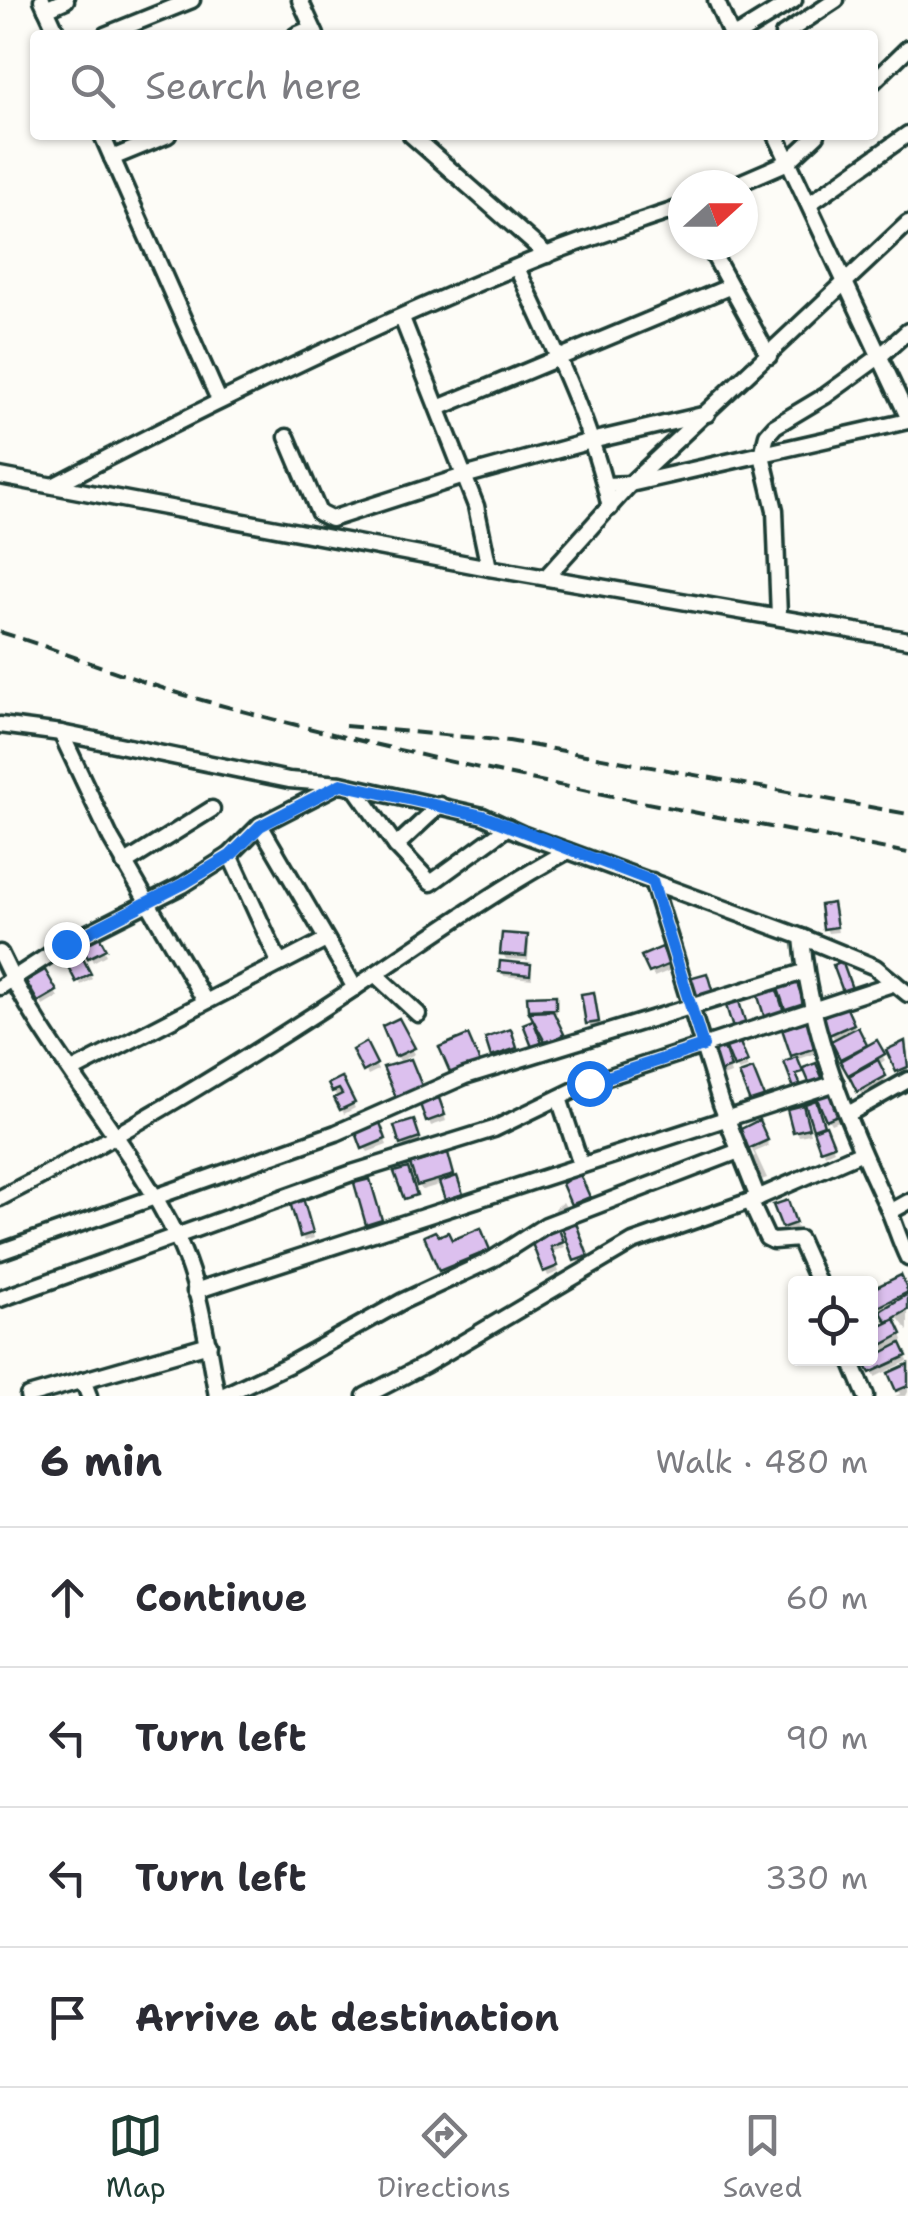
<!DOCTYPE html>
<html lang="en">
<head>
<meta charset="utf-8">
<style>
	:root { --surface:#fff; --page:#f2f2f3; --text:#2b2b33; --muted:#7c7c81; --line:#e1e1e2; --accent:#1f3d34 }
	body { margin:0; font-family:"Shantell Sans",sans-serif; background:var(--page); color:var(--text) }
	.controls { position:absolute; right:30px; bottom:30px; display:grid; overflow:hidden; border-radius:10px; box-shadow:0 2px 8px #0004 }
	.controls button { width:90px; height:90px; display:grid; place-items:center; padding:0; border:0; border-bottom:2px solid var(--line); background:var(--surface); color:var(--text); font:50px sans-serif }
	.compass { position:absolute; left:668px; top:170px; width:90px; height:90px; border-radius:50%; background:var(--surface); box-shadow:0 2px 8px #0004; rotate:69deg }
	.stop { position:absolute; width:30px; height:30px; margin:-22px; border:8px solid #1a73e8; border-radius:50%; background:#fff }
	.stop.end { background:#1a73e8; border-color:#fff; box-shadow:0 2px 10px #0008 }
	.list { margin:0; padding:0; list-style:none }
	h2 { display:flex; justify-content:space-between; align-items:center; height:130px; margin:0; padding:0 40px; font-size:42px }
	h2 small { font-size:32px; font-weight:400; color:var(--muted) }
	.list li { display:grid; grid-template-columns:65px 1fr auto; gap:30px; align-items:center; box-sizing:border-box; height:140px; padding:0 40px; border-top:2px solid var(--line) }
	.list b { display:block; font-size:38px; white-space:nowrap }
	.list em { font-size:32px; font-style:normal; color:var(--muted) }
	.icon { flex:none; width:55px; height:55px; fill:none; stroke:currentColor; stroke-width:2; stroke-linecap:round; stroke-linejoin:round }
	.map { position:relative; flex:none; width:908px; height:1396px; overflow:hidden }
	.search { position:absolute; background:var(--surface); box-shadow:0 2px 8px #0004; left:30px; right:30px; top:30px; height:110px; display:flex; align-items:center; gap:25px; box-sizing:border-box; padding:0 35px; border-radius:10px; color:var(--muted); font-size:38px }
	.sheet { height:690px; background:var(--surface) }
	nav { display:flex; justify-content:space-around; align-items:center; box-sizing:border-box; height:140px; border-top:2px solid var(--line); background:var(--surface); font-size:28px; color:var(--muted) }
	nav a { display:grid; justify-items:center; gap:5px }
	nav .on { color:var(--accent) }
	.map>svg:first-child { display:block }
	.shadow { fill:#0003 }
	.building { fill:#dcc0ee; stroke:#1f3d34; stroke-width:2.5 }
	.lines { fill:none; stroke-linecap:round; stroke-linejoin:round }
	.minor-casing { stroke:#1f3d34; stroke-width:21 }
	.minor { stroke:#fdfcf7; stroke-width:14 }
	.rail { stroke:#1f3d34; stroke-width:4; stroke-dasharray:15 8; stroke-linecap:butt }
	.route { stroke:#1a73e8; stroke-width:12 }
</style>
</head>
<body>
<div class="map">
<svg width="908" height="1396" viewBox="0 0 908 1396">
	<rect width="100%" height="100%" fill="#fdfcf7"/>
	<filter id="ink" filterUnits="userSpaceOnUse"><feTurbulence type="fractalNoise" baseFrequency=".01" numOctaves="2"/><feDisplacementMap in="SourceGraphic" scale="20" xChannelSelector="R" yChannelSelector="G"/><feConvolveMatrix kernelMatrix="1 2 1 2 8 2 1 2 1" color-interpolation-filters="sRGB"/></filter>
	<g filter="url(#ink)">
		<!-- shadow -->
		<g class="shadow">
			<path d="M832,906L838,932L828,933L826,928Z"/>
			<path d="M96,936L106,955L93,962L83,943Z"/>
			<path d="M526,938L529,943L528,960L506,959L503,954Z"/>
			<path d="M661,950L671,970L654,977L645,957Z"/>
			<path d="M77,952L92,979L81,985L67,958Z"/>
			<path d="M530,966L532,979L504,976L502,971Z"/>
			<path d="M44,974L58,997L43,1006L30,982Z"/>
			<path d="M592,994L600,1027L591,1028L589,1023Z"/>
			<path d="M554,998L557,1013H551L565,1040L551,1047L539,1025L536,1026L543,1048L537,1051L526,1026L537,1021L530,1009Z"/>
			<path d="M845,1010L867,1049L876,1044L885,1060L878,1065L887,1082L862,1096L832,1034Z"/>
			<path d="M398,1021L415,1054L400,1061L397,1056Z"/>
			<path d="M786,1031L823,1051L796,1060Z"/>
			<path d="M513,1037L518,1054L496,1061L494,1056Z"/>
			<path d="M904,1044L908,1052V1073L901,1076L889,1051Z"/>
			<path d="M365,1046L378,1070L368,1075L355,1051Z"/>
			<path d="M740,1046L748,1068L739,1071L736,1067Z"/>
			<path d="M725,1053L731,1074L720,1078L717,1073Z"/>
			<path d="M341,1080L355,1108L344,1114L331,1085Z"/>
			<path d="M833,1095L843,1119L831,1124L828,1119Z"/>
			<path d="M441,1106L446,1121L431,1126L429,1121Z"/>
			<path d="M808,1106L818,1108L834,1150L825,1154Z"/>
			<path d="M790,1111L805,1113L810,1134L799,1136Z"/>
			<path d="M758,1123L769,1146L755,1152L767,1178L759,1181L748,1159L755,1156L742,1131Z"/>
			<path d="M415,1127L421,1143L405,1149L403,1144Z"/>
			<path d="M380,1128L387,1145L368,1152L365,1148Z"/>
			<path d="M450,1161L464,1199L450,1204L442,1184L422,1190L419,1185Z"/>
			<path d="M578,1175L591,1202L576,1209L565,1185Z"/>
			<path d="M563,1202L572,1217L557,1216L555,1208Z"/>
			<path d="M305,1206L314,1238L305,1241L302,1236Z"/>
			<path d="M777,1207L789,1208L797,1228L787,1232Z"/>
			<path d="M577,1228L589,1261L579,1265L577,1260Z"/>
			<path d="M560,1235L565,1247L552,1252L559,1272L548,1276L533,1240Z"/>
			<path d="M482,1236L491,1255L444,1275L428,1237L451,1243Z"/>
			<path d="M900,1278L908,1296V1331L894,1313L903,1340L899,1344L908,1361L875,1377L868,1363L887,1353L876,1332L891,1324L884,1311L871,1317L870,1292Z"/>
			<path d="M870,1336L878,1353L870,1356Z"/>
			<path d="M908,1367V1392L906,1396H895L900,1394L892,1374Z"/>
		</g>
		<!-- building -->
		<g class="building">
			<path d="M833,903L837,927L823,929L820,905Z"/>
			<path d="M97,932L106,949L88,958L79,942Z"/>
			<path d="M502,933L528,935L526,956L500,954Z"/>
			<path d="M662,947L670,964L649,973L641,956Z"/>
			<path d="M78,949L91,974L76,982L63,957Z"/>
			<path d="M500,961L531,964L530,975L499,972Z"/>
			<path d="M842,961L854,994L845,997L833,965Z"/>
			<path d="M45,970L57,991L38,1002L26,981Z"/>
			<path d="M707,973L713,993L695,998L689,978Z"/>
			<path d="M796,980L806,1008L787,1015L777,986Z"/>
			<path d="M776,987L785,1015L766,1022L757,993Z"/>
			<path d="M594,992L599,1022L586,1024L581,994Z"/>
			<path d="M556,995V1009L528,1010L527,996Z"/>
			<path d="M738,998L747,1028L734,1032L725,1002Z"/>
			<path d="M846,1006L854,1024L829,1035L822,1017Z"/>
			<path d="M553,1011L564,1034L546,1044L529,1012Z"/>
			<path d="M399,1018L415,1048L395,1057L382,1026Z"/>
			<path d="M813,1019L822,1046L791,1056L782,1029Z"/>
			<path d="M533,1020L542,1043L532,1047L523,1024Z"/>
			<path d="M858,1027L867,1045L840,1059L831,1041Z"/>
			<path d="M511,1029L517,1048L491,1057L485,1038Z"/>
			<path d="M468,1035L481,1065L452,1077L439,1047Z"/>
			<path d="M738,1038L748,1062L734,1068L724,1043Z"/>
			<path d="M877,1040L885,1054L848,1075L840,1061Z"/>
			<path d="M905,1041L908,1067L896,1072L886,1050Z"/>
			<path d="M366,1042L377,1064L363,1072L352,1050Z"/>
			<path d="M723,1045L731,1068L714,1074L707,1050Z"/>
			<path d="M797,1057L803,1072L796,1074L802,1088L795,1091L784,1062Z"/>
			<path d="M411,1059L422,1086L396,1097L383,1067Z"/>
			<path d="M878,1060L886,1076L857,1092L849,1076Z"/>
			<path d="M816,1063L824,1082L811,1087L803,1068Z"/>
			<path d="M753,1069L765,1099L751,1105L739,1074Z"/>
			<path d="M342,1077L355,1103L340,1110L334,1098L342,1094L339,1089L332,1092L328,1084Z"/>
			<path d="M831,1088L842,1113L826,1120L815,1094Z"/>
			<path d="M439,1098L445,1115L426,1122L420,1104Z"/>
			<path d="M816,1100L824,1125L813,1129L805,1104Z"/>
			<path d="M803,1105L809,1128L793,1132L787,1109Z"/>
			<path d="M379,1120L386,1139L362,1149L355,1130Z"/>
			<path d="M414,1120L420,1138L400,1145L394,1126Z"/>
			<path d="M759,1120L768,1140L748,1149L739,1130Z"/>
			<path d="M826,1125L834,1145L820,1150L813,1130Z"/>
			<path d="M448,1153L454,1175L417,1186L410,1164Z"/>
			<path d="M408,1168L417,1195L404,1199L394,1172Z"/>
			<path d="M579,1172L590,1197L571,1205L562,1184Z"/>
			<path d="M457,1176L463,1194L445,1200L439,1182Z"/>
			<path d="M370,1179L382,1220L366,1225L354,1183Z"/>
			<path d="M303,1198L313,1233L300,1237L290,1202Z"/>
			<path d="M788,1200L796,1223L782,1228L773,1205Z"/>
			<path d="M575,1220L588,1256L574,1261L561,1225Z"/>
			<path d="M558,1227L564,1242L551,1247L558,1266L543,1272L530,1238Z"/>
			<path d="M481,1228L490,1250L439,1271L424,1236L435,1231L439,1236L448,1232L452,1240Z"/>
			<path d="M901,1275L908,1292L870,1311V1290Z"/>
			<path d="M908,1294V1310L887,1322L880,1311Z"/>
			<path d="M895,1319L902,1334L880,1346L872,1330Z"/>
			<path d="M901,1343L907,1356L870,1373L864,1362Z"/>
			<path d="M908,1364V1386L896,1391L888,1373Z"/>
		</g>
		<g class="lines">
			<defs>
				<g id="minor">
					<path d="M42,0L58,35"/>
					<path d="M300,0L316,35"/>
					<path d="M716,0L731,35"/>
					<path d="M46,9L66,0"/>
					<path d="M105,35L192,0"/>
					<path d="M296,35L312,28"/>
					<path d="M737,35L794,0"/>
					<path d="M783,35L836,0"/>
					<path d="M873,82L908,48"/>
					<path d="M102,135L219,400"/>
					<path d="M411,135L547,255"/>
					<path d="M776,135L908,417"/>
					<path d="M112,158L168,135"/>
					<path d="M735,185L788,162L817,135"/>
					<path d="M809,204L908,134"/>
					<path d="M708,245L769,356"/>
					<path d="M517,268C553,346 592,424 610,508"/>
					<path d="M402,318L476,506L489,568"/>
					<path d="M438,408L729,287"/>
					<path d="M287,437L319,513L331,519L464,476L591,441L707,414"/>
					<path d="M0,476L489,568L908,640"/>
					<path d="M55,485C216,401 378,322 546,255C591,237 637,223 683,207"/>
					<path d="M605,485L630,484L908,421"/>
					<path d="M546,577L630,484L908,223"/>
					<path d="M779,617L775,510L762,455L767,435L775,426L825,396L880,356L908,331"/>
					<path d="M0,725L61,733L289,780L341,784L483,816L522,834L802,937C809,1031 848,1124 888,1208C895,1224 900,1242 908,1258"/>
					<path d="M61,733L111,839L205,1001"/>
					<path d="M355,788L396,846"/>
					<path d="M440,805L396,846L431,883L508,827"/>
					<path d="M260,825L355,988"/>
					<path d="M230,855L279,962"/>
					<path d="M124,864L212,809"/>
					<path d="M652,881L721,1104L758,1198"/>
					<path d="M802,937L875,967L908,994"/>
					<path d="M0,953C47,1055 129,1138 178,1240C201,1288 207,1344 217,1396"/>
					<path d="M375,974L418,1014"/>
					<path d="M0,987L66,944L183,885L230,855L260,825L340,784"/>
					<path d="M72,1071L326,940"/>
					<path d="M559,1098L581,1165"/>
					<path d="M848,1114L908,1080"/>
					<path d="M0,1198C122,1135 241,1063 356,987C426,940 494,891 568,851"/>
					<path d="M750,1201L767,1238L773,1241L799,1239L819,1284"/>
					<path d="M890,1212L908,1202"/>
					<path d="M0,1252L336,1133L465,1076L804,972"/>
					<path d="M195,1291L836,1083"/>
					<path d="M0,1299L352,1173L494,1129L589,1083L895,983"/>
					<path d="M850,1358L866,1396"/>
					<path d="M83,1380L89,1396"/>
					<path d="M28,1396L209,1344"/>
					<path d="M222,1396L288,1365L403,1301L491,1260L546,1225L739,1151"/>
					<path d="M365,1396L425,1365L633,1242L750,1201L860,1153"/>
				</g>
			</defs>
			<!-- minor casing -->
			<use href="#minor" class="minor-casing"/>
			<!-- minor -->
			<use href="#minor" class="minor"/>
			<!-- rail -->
			<g class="rail">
				<path d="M0,632C70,653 138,683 209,702C439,765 674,809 908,853"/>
				<path d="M345,726L509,741L908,814"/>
			</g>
		</g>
	</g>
	<g class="lines" filter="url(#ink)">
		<!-- route -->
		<path class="route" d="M66,944L183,884L230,856L260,826L341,784L483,816L652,881L703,1046L589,1083"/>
	</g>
</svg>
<div class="controls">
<button><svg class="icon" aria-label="locate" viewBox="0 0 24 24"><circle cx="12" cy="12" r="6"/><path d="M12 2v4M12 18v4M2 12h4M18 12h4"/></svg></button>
</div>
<svg class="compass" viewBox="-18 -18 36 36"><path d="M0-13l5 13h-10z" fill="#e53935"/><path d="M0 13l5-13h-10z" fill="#7c7c81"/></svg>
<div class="stop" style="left:589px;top:1083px"></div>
<div class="stop end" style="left:66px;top:944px"></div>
<div class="search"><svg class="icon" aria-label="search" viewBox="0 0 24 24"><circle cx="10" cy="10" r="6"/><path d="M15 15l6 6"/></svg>Search here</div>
</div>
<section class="sheet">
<h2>6 min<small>Walk · 480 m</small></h2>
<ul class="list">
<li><svg class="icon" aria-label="ahead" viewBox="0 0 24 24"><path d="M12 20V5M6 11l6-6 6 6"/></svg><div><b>Continue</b></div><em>60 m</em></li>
<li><svg class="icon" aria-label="left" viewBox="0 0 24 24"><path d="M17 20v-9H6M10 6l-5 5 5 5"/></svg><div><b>Turn left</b></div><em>90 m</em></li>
<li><svg class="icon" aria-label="left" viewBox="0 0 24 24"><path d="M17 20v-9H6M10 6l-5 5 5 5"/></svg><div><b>Turn left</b></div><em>330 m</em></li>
<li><svg class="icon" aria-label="arrive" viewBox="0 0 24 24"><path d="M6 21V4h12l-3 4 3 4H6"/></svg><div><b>Arrive at destination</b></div></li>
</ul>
</section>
<nav>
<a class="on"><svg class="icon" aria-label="map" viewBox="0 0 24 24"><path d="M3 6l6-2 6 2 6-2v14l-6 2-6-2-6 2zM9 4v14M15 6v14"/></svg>Map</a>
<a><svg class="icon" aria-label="directions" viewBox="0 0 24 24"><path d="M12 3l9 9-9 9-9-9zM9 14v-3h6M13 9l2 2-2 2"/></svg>Directions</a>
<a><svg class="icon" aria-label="saved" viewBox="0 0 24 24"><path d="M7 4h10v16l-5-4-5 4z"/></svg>Saved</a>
</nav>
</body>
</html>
